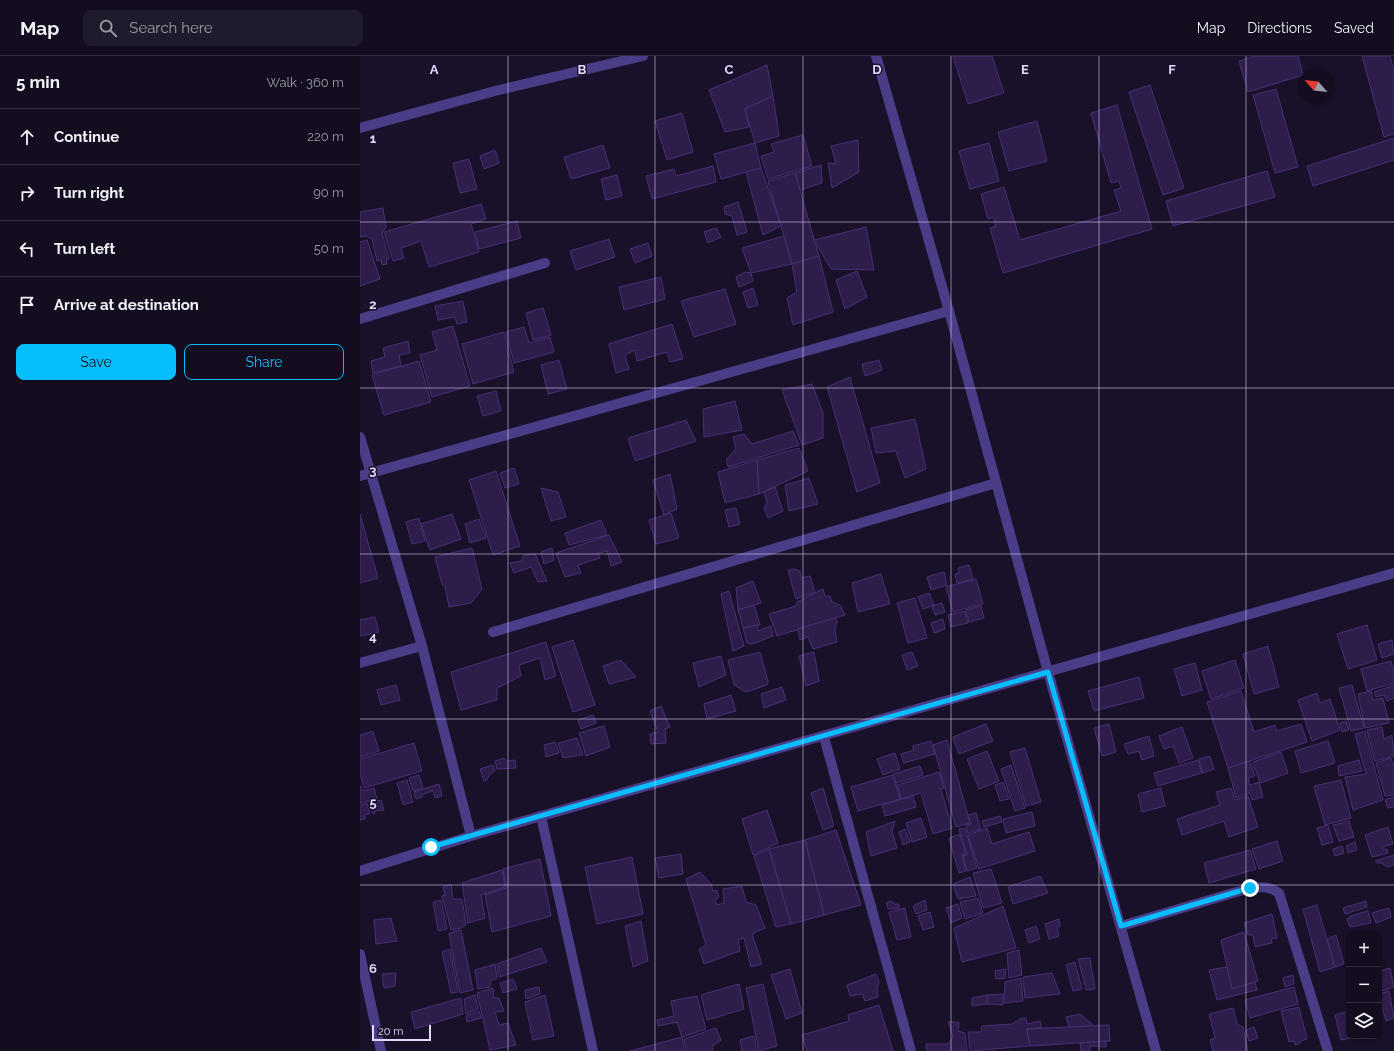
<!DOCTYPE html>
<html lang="en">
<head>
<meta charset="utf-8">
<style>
	:root { --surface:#130d1f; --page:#201b2c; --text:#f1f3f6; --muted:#9d9ca4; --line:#322d3d; --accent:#07befc }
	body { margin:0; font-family:Raleway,sans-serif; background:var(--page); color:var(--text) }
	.controls { position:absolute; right:12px; bottom:12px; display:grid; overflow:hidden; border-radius:8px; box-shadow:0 1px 3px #0004 }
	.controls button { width:36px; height:36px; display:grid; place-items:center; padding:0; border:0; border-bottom:1px solid var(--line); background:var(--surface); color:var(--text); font:20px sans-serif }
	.compass { position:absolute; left:938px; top:12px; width:36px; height:36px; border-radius:50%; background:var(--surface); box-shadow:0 1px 3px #0004; rotate:298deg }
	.scale { position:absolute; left:12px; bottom:10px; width:59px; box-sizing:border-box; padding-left:4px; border:2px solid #e3d9ff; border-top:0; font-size:11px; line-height:14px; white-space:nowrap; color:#e3d9ff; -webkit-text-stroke:3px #191129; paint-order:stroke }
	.stop { position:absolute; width:12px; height:12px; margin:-9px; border:3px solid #07befc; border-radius:50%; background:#fff }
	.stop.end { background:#07befc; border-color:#fff; box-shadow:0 1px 4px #0008 }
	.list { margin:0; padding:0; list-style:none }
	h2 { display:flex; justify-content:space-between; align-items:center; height:52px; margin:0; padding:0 16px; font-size:17px }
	h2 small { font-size:13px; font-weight:400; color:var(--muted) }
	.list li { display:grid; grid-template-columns:26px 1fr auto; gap:12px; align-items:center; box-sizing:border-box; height:56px; padding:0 16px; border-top:1px solid var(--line) }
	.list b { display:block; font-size:15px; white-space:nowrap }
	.list em { font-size:13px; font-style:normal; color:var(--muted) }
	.actions { display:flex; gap:8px; padding:12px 16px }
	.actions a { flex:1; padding:9px 0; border:1px solid var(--accent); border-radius:8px; text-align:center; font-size:14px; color:var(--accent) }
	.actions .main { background:var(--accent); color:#111 }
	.icon { flex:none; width:22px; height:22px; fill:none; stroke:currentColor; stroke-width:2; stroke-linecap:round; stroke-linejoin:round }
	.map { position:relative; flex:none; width:1034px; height:995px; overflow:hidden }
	header { display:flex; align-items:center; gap:24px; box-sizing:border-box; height:56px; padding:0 20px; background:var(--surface); border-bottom:1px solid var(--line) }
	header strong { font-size:19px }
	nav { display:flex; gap:22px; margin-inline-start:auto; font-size:14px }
	.search { width:280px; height:36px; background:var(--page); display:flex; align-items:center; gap:10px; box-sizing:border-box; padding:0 14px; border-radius:8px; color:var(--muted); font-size:15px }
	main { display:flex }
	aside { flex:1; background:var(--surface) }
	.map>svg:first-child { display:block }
	.building { fill:#2d1d4a; stroke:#482f76 }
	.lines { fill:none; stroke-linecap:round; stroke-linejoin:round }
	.minor { stroke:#4b3c87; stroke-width:10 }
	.route { stroke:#07befc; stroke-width:5 }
	.grid { fill:none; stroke:#e3d9ff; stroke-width:1; stroke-opacity:0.55 }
	.grid-label { font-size:13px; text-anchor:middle; font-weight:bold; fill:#e3d9ff; stroke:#191129; stroke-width:3; stroke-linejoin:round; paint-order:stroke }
</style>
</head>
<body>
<header>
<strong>Map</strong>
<div class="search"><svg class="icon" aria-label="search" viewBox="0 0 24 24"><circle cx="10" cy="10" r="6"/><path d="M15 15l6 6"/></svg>Search here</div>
<nav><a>Map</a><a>Directions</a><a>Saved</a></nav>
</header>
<main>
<aside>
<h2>5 min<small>Walk · 360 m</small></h2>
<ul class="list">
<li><svg class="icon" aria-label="ahead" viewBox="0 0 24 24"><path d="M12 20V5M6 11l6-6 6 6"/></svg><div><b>Continue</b></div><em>220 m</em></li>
<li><svg class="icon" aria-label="right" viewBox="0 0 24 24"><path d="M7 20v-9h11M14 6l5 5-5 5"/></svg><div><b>Turn right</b></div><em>90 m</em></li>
<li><svg class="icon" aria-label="left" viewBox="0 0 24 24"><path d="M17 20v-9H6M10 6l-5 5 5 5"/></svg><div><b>Turn left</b></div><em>50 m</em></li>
<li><svg class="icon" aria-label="arrive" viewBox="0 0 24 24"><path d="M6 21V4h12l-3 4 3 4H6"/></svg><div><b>Arrive at destination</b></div></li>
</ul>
<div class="actions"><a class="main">Save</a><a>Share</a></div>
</aside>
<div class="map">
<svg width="1034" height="995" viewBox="0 0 1034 995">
	<rect width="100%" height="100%" fill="#191129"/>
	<!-- building -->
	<g class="building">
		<path d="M593,0H632L644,37L608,48Z"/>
		<path d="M895,0H938L943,19L888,36L879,5Z"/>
		<path d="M1002,0H1030L1034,16V78L1024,81Z"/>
		<path d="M407,9L413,40L385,53L389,71L365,76L349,34Z"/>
		<path d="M790,29L824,132L803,139L769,36Z"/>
		<path d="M916,33L938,111L915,117L893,39Z"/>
		<path d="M413,40L419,80L395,87L385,53Z"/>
		<path d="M757,49L792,173L643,217L630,172L636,170L633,161L628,163L621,138L644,131L660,184L761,155L754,134L761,132L759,125L751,127L731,57Z"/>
		<path d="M322,57L333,96L307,104L295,65Z"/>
		<path d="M677,65L687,105L649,115L638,76Z"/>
		<path d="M443,79L452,110L408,123L401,100L414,96L411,88Z"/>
		<path d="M1034,82V104L953,130L947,110Z"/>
		<path d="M498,84L499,116L472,132L468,107L476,108L471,90Z"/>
		<path d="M395,87L401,112L361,123L354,98Z"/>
		<path d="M629,87L639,125L610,133L599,95Z"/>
		<path d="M243,89L250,112L211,123L204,101Z"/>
		<path d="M135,94L139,107L124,113L120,100Z"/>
		<path d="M109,103L117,133L100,137L93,107Z"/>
		<path d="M461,109L462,127L440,134L435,117Z"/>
		<path d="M353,110L356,126L292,143L286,120L314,113L316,120Z"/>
		<path d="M401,112L421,170L403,179L386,116Z"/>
		<path d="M907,115L915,141L813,170L806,145Z"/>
		<path d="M435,117L459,200L432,208L408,125Z"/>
		<path d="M257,119L262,140L246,144L241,123Z"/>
		<path d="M378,146L387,176L377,179L372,160L365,158L364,151Z"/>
		<path d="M121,148L126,163L111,168L119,196L69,211L61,185L41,192L44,202L33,205L24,176Z"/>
		<path d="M23,152L26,171L22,177L29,203H26L27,208L22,209L21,204L17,205L12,183L6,180L0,181V156Z"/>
		<path d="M157,165L161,182L119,193L115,176Z"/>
		<path d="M506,171L514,214L471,213L454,184Z"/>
		<path d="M356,172L361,181L348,187L344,176Z"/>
		<path d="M424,180L432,208L391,217L382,192Z"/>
		<path d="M249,183L255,201L216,214L210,195Z"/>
		<path d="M7,184L20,223L0,230V186Z"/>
		<path d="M288,187L292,200L275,207L270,193Z"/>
		<path d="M459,200L473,256L433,269L427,242L437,236L432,208Z"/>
		<path d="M497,215L507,241L485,253L476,224Z"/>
		<path d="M385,216L391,217L393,225L379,231L376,221Z"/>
		<path d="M301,221L305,243L264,254L259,231Z"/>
		<path d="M393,232L398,249L388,252L383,236Z"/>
		<path d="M365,233L376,268L334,281L321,245Z"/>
		<path d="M103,245L107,266L97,268L95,261L78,264L75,250Z"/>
		<path d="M183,252L191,279L173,284L166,257Z"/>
		<path d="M312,268L323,303L310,306L307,296L277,305L275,294L265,299L269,313L256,317L249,288Z"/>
		<path d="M93,270L110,330L72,341L60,299L77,294L72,276Z"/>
		<path d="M164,271L169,287L190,281L194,296L154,307L146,276Z"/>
		<path d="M144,276L154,316L113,328L102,288Z"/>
		<path d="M48,285L50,297L39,299L41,310L13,317L11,305L25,301L23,292Z"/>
		<path d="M199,304L207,333L188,338L181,309Z"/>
		<path d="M519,304L522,314L505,320L502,308Z"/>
		<path d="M59,305L71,346L24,359L12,319Z"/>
		<path d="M490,321L520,427L497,436L467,331Z"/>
		<path d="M452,328L463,357V382L442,389L422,334Z"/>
		<path d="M136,335L141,355L123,360L117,340Z"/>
		<path d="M375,345L382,374L344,381L343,353Z"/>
		<path d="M555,363L566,413L545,422L536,395L516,397L511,372Z"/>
		<path d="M326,364L336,385L275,405L268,382Z"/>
		<path d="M433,375L439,389L368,411L366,404L376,393L373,381L384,378L392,388Z"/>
		<path d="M439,392L448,415L399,438L397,404Z"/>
		<path d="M397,404L399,438L365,447L358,416Z"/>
		<path d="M154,412L159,428L145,432L140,417Z"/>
		<path d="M136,415L160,490L133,499L109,424Z"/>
		<path d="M310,418L317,453L304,459L293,424Z"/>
		<path d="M449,422L458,448L429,455L425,429Z"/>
		<path d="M415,431L423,455L408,462L404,453L407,446L404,436Z"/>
		<path d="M181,432L198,436L206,461L191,465Z"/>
		<path d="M376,452L380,468L369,471L365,454Z"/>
		<path d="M311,457L319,482L296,488L289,464Z"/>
		<path d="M0,458L18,522L0,527Z"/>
		<path d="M92,458L101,483L70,494L61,468Z"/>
		<path d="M59,462L65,485L52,488L46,466Z"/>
		<path d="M119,463L126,482L110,487L105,468Z"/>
		<path d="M241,464L247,479L209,489L205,477Z"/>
		<path d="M249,479L262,506L251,510L247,495L238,497L240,502L218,509L221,517L205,521L196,497Z"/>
		<path d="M112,492L122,533L111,547L89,551L85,530L82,528L75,501Z"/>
		<path d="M192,492L194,504L184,508L181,496Z"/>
		<path d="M175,498L187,525L178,526L171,511L154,517L150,507L161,505L164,499Z"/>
		<path d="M609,509L613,523L597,527L595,518L599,517L598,512Z"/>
		<path d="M434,513L440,515L441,522L450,520L455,536L436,543L428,514Z"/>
		<path d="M584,516L587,529L571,534L567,521Z"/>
		<path d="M521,518L530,548L498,556L492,527Z"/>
		<path d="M616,523L623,548L593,556L586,531Z"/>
		<path d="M393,525L401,547L378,554L376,532Z"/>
		<path d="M463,533L465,540H470L472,546L480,549L485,559L417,580L409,558L436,550L437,546Z"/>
		<path d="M369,535L384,590L373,595L361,538Z"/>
		<path d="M569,537L574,549L563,553L558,541Z"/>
		<path d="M555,542L567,582L548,587L537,547Z"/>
		<path d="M582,547L585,556L575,559L572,550Z"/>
		<path d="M394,549L400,569L383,572L378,554Z"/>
		<path d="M621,550L624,562L609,566L606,554Z"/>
		<path d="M605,555L608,567L591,571L588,559Z"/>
		<path d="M15,561L19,576L0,580V564Z"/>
		<path d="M474,562L477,564L475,575L477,586L453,593L448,581L440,584L438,573Z"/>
		<path d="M583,563L585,573L574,577L571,567Z"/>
		<path d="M398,569V575L411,570L413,580L393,588L387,587L383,572Z"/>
		<path d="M1007,569L1017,604L988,613L977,578Z"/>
		<path d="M213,584L235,649L213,656L192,591Z"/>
		<path d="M1032,584L1034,598L1022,602L1018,588Z"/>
		<path d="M186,586L196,620L185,624L180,602L159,609L161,620L137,632V644L101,654L91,616Z"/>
		<path d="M908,590L919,631L894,638L883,598Z"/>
		<path d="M400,596L408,625L407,629L386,636L374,629L368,604Z"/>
		<path d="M454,596L459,625L446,630L439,600Z"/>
		<path d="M552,596L558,610L547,614L542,599Z"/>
		<path d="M361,600L366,619L339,631L333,607Z"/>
		<path d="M261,604L276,621L249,628L243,610Z"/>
		<path d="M875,604L884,632L851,643L842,615Z"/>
		<path d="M1031,605L1034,617V627L1007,635L1001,613Z"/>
		<path d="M835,607L842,634L822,640L814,613Z"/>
		<path d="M779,621L784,642L734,655L728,635Z"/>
		<path d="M36,629L40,644L21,649L17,634Z"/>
		<path d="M992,629L1004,672L991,675L979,632Z"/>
		<path d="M1034,629V642L1027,645L1024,639L1016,641L1014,636Z"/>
		<path d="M422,631L426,644L404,652L401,638Z"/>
		<path d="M881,635L894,676L915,669L917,675L941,668L947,686L868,712L847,646Z"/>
		<path d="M1011,635L1013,644L1023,642L1029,667L1005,672L998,638Z"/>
		<path d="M957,637L960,647L970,643L980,674L952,685L938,644Z"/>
		<path d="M371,639L376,655L347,663L344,648Z"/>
		<path d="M301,650L310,671L305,673L306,687L291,688L290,678L298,676L290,655Z"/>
		<path d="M233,659L236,667L221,673L218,664Z"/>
		<path d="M986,665L989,674L982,676L980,667Z"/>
		<path d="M626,668L633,685L599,698L593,681Z"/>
		<path d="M749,668L756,696L742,700L734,672Z"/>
		<path d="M244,670L250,691L226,700L219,677Z"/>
		<path d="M822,671L833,702L819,707L813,690L804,693L799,680Z"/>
		<path d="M1022,671L1024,683L1032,679L1034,700L1015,705L1007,674Z"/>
		<path d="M13,675L19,695L0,701V679Z"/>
		<path d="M1005,675L1023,744L993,754L985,721L1006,718L995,678Z"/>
		<path d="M789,680L794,700L782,704L779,695L768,698L764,688Z"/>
		<path d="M217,682L223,699L203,702L198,687Z"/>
		<path d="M587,684L610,767L596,771L573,689Z"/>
		<path d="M571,685L575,698L544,707L541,698L554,694L553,690Z"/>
		<path d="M968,685L975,707L941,717L935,695Z"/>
		<path d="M195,686L199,697L186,701L184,689Z"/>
		<path d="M54,687L62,715L4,732L0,718V703Z"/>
		<path d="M665,692L681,746L666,750L650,696Z"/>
		<path d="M627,695L639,725L619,733L607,703Z"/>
		<path d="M921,696L928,717L900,727L893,706Z"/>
		<path d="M535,697L540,713L523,719L517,703Z"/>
		<path d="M850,700L854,713L843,717L839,703Z"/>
		<path d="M144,702L147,705L155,704L156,712L137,713L135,705Z"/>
		<path d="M1031,702L1034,712V739L1025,740L1016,707Z"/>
		<path d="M838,704L842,717L798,730L794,717Z"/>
		<path d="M999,704L1002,715L979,720L978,710Z"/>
		<path d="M890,705L895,720L888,722L890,729L899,726L903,741L892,744L890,737L876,742L868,712Z"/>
		<path d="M133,709L135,715L129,719L127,724L124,725L120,713Z"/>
		<path d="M651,709L665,752L655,755L641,713Z"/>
		<path d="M560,710L563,719L536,727L533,718Z"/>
		<path d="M579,716L584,732L581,733L592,772L573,778L561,737L541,743L537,729Z"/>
		<path d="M59,719L63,732L53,735L49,722Z"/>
		<path d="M533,719L540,743L498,755L491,731Z"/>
		<path d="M47,724L53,746L43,749L37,727Z"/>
		<path d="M981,724L991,762L965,769L954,730Z"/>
		<path d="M643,726L649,743L640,745L635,729Z"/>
		<path d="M79,728L82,740L75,742L73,735L61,739L62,741L56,743L54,736Z"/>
		<path d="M0,729L2,735L14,732L17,743L0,747Z"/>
		<path d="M463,732L474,770L463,774L451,737Z"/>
		<path d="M801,732L805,750L782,756L778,738Z"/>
		<path d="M871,732L875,744L888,740L898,771L869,781L864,765L822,779L817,763L860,749L856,736Z"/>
		<path d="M553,740L556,751L525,760L522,749Z"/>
		<path d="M1034,741V751L1028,752L1025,744Z"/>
		<path d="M21,744L24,754L14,755L15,757L13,758L10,747Z"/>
		<path d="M7,747L10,758L4,759L5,763L0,764V749Z"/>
		<path d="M407,754L418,787L393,799L382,763Z"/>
		<path d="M672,756L675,770L646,777L643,763Z"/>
		<path d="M616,757L621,773L608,777L606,769L611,768L608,759Z"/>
		<path d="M640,760L642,766L624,771L622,765Z"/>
		<path d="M561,762L567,781L552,786L546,767Z"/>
		<path d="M535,765L532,775L537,792L511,800L506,776Z"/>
		<path d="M989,765L994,781L979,785L973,769Z"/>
		<path d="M968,769L973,786L962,789L957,772Z"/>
		<path d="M1028,771L1033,788L1022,791L1023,794L1027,793L1028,797L1012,801L1005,779Z"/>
		<path d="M605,772L617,812L607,815L603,800L607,799L599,773Z"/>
		<path d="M627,772L632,788L669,776L675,795L619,813L608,779Z"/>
		<path d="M545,773L550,786L543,789L539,776Z"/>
		<path d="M476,774L501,849L464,859L445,784Z"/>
		<path d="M600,778L606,798L602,799L606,815L599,817L589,782Z"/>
		<path d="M445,784L464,859L431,868L409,793Z"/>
		<path d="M917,785L923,805L899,813L892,793Z"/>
		<path d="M995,786L997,794L988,797L986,790Z"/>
		<path d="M982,790L984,797L975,800L973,793Z"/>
		<path d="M409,793L431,868L416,871L394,800Z"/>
		<path d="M890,794L896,813L849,827L844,807Z"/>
		<path d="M321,798L323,818L299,822L295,802Z"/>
		<path d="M1034,799V809L1027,811L1022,807H1017L1015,805Z"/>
		<path d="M272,801L283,858L237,868L225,811Z"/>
		<path d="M180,803L191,860L132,876L125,839L146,832L143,813Z"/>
		<path d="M631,813L642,847L623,852L613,817Z"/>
		<path d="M142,814L145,831L121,839L125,862L108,867L102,827Z"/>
		<path d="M340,816L351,828L353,835L357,834L359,841L355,844L357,849L364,847L363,833L382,830L386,846L396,849L405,872L392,878L402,908L391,911L384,882L378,884L380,895L344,908L339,893L346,889L326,823Z"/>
		<path d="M680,820L688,837L653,848L648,831Z"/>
		<path d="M610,821L616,840L598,843L593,828Z"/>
		<path d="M91,828L93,843H102L106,869L101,872L91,874L82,840L85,839L83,831Z"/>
		<path d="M618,842L623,857L605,863L600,846Z"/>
		<path d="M81,844L87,873L78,875L73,846Z"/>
		<path d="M565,844L567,854L556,858L553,850Z"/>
		<path d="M532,845L534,848H539V852L528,853L526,847Z"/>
		<path d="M1006,845L1007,851L985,858L983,852Z"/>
		<path d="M598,848L602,862L591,867L586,852Z"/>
		<path d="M957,849L975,911L960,916L943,853Z"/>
		<path d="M643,850L656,892L602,906L594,872Z"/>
		<path d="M545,852L551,881L537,884L529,856Z"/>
		<path d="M1029,852L1031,861L1016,867L1012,857Z"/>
		<path d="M1008,855L1011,867L990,871L987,863L990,862V860Z"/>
		<path d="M570,856L574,871L563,874L558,860Z"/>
		<path d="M912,858L917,882L911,883L912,887L895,891L893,879H888L884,867Z"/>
		<path d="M31,862L37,885L16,888L14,864Z"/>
		<path d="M699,863L700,870L697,871L699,880L689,883L685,868Z"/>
		<path d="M281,865L288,905L273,911L265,870Z"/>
		<path d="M676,870L680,883L669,887L665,874Z"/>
		<path d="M101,874L113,934L100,937L89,877Z"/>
		<path d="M884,876L898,925L872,933L861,884Z"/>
		<path d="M976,879L984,908L975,911L967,883Z"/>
		<path d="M181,892L187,906L139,921L137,908Z"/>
		<path d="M90,893L98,936L91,937L82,896Z"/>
		<path d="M659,894L662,919L649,922L647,897Z"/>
		<path d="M730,902L735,933L726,934L718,903Z"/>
		<path d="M715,906L722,933L713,935L706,909Z"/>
		<path d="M135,908L137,922L130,925V931L118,933L115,914Z"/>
		<path d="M867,911L872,933L895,926L897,934L857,944L849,914Z"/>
		<path d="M1030,912L1034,931L1019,936V915Z"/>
		<path d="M430,913L442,957L426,963L411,919Z"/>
		<path d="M646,913L645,922L636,923L635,915Z"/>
		<path d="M36,917L35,930L24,932L22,918Z"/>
		<path d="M692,917L700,938L665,942L663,921Z"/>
		<path d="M516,918L519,926L517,933L518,941L505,945L502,938L490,940L487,929Z"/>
		<path d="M933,919L934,928L925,931L923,922Z"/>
		<path d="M661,922L663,945L644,947L645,926Z"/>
		<path d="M153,923L157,933L143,937L140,927Z"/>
		<path d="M379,928L384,953L347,964L341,939Z"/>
		<path d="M403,928L417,990L399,995L386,932Z"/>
		<path d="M179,931L180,938L166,943L165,934Z"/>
		<path d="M934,931L938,948L890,962L885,944Z"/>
		<path d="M133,932L134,942H139L144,955L135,956L139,969L148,967L156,989L130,994L117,937Z"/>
		<path d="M1029,935L1034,962L1026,965L1022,951L1019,952V938Z"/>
		<path d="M643,938V949L627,948V939Z"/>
		<path d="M115,939L118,953L106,958L104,943Z"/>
		<path d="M185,939L194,980L173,984L165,946Z"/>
		<path d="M627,939V948L612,950V942Z"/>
		<path d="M337,940L346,973L322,981L317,966L298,970L297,964L314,960L311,945Z"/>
		<path d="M101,942L103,958L55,973L51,956Z"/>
		<path d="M519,949L533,995H447L442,979L489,965L488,959Z"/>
		<path d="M939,951L947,983L940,985V987L935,989L934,985L929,986L921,955Z"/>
		<path d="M873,952L877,968L883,971L888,995H853L850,984L855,982L849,958Z"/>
		<path d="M119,955L121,962L107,966L106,960Z"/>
		<path d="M989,955V980H1000L981,984L975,959Z"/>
		<path d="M720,958L734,970L709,971L706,961Z"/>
		<path d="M662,962H666L667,968L680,965L681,972L667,973L670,990L610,995L608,976H621L622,970L652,968Z"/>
		<path d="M588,966H599L598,975L605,977L607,995H567L566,988H588L593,981Z"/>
		<path d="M749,969L750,985L670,990L667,973Z"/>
		<path d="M894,971L898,982L889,985L886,974Z"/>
		<path d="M356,972L361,984L352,991L353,995H327L324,983Z"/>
		<path d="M394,980L397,995H382L380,984Z"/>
		<path d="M322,981L325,995H270Z"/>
		<path d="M746,985V991L730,990V995H721L720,987Z"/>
	</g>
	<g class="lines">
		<!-- minor -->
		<g class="minor">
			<path d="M516,0L589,255L688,616L796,995"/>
			<path d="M0,72L135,35L283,0"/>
			<path d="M0,263L185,207"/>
			<path d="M0,381L62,590L111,780"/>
			<path d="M0,420L589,255"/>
			<path d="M133,576L636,427"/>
			<path d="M0,607L62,590"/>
			<path d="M464,681L551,995"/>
			<path d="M181,760L233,995"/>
			<path d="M0,815L111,780L1034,517"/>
			<path d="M761,870L890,832C902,831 909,830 919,837L968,995"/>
			<path d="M0,898L21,995"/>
		</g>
	</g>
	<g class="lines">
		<!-- route -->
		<path class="route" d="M71,791L688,616L761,870L890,832"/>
	</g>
	<!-- grid -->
	<path class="grid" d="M148,0V995M295,0V995M443,0V995M591,0V995M739,0V995M886,0V995M0,166H1034M0,332H1034M0,498H1034M0,663H1034M0,829H1034"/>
	<g class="grid-label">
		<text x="74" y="18">A</text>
		<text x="222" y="18">B</text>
		<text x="369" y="18">C</text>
		<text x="517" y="18">D</text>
		<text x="665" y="18">E</text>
		<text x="812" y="18">F</text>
		<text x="13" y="87">1</text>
		<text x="13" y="253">2</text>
		<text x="13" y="419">3</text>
		<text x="13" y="585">4</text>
		<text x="13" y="751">5</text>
		<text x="13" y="917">6</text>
	</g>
</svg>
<div class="controls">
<button>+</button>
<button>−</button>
<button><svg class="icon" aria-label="layers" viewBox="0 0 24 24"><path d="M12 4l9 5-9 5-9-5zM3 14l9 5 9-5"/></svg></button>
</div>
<svg class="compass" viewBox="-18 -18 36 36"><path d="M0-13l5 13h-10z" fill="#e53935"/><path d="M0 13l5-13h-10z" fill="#9d9ca4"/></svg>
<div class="scale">20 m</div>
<div class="stop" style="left:71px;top:791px"></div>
<div class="stop end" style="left:890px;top:832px"></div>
</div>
</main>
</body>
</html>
